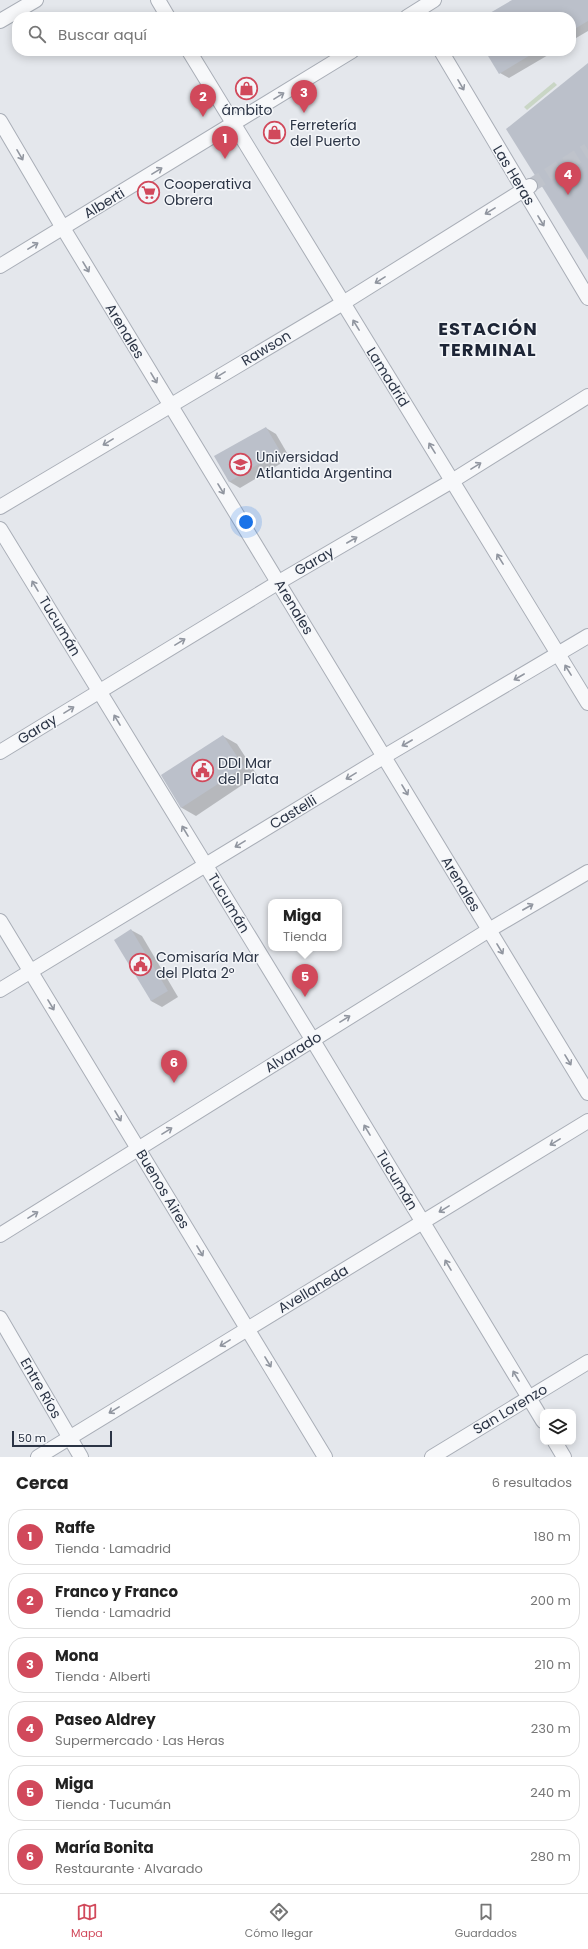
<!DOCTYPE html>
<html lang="es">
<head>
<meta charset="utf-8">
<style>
	:root { --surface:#fff; --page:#f2f2f2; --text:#222; --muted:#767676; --line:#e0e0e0; --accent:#d1495b }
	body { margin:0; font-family:Poppins,sans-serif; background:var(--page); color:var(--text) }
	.controls { position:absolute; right:12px; bottom:12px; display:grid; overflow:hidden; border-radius:8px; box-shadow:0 2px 10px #0003 }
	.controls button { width:36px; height:36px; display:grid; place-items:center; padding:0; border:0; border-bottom:1px solid var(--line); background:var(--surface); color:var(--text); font:20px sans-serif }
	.scale { position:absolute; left:12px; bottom:10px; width:100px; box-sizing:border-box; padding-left:4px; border:2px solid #2b3445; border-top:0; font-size:11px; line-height:14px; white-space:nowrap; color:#2b3445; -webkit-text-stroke:3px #f4f6f9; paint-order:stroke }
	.you { position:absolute; left:246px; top:522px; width:14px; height:14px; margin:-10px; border:3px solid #fff; border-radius:50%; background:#1a73e8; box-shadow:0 0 0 6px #1a73e833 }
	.badge { display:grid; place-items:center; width:26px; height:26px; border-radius:50%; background:var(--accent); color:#fff; font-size:13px; font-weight:700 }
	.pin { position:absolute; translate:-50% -33px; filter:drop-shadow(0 1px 2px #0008) }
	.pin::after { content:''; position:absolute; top:21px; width:14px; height:12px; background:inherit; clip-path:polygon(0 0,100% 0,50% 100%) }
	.popup { position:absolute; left:268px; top:899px; width:74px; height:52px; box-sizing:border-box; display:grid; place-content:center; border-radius:8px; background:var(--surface); filter:drop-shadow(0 1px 3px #0005); font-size:13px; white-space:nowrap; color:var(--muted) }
	.popup b { font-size:15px; color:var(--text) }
	.popup::after { content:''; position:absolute; left:50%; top:100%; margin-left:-8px; border:8px solid transparent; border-top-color:var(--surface) }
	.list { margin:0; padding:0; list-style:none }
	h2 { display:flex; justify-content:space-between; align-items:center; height:52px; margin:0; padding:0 16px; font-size:17px }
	h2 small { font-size:13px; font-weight:400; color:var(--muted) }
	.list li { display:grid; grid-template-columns:26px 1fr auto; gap:12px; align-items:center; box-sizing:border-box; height:56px; margin:0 8px 8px; padding:0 8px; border:1px solid var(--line); border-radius:16px }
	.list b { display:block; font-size:15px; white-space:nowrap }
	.list p { margin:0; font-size:13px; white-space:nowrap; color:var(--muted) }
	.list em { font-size:13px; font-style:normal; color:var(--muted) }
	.icon { flex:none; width:22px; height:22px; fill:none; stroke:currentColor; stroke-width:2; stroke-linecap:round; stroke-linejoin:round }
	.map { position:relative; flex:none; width:588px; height:1457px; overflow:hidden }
	.search { position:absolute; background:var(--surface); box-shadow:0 2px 10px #0003; left:12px; right:12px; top:12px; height:44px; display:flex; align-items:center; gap:10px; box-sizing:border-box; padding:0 14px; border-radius:16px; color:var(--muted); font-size:15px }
	.sheet { height:436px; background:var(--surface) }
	nav { display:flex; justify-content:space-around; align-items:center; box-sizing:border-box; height:56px; border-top:1px solid var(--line); background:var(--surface); font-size:11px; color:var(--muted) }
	nav a { display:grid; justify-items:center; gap:2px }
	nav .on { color:var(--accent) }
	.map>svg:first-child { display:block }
	.green { fill:#c9d6c5 }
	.shadow { fill:#0003 }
	.building { fill:#bbc0ca }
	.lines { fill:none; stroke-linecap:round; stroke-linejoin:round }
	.minor-tunnel { stroke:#bfc3cb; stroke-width:14; stroke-dasharray:14 7; stroke-linecap:butt }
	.minor-casing { stroke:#a9aeb7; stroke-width:16 }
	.minor { stroke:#f7f8fa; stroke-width:14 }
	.oneway { stroke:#9196a0 }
	.labels { text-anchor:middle; stroke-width:3; stroke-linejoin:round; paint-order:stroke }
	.poi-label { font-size:14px; fill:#2b3445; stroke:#f4f6f9; text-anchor:start }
	.street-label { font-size:14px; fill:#2b3445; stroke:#f4f6f9 }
	.district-label { font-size:18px; font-weight:bold; letter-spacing:1px; fill:#1d2536; stroke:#f4f6f9 }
</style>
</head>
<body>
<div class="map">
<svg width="588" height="1457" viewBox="0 0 588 1457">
	<rect width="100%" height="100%" fill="#e4e7ec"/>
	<!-- green -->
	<path class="green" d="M554,82L557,85L527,110L524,107Z"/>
	<!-- shadow -->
	<g class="shadow">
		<path d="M514,0H588V31L571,41V17H485Z"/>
		<path d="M487,51H555L509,78L500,73Z"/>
		<path d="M266,428L276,434L290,458L240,488L230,482L216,457Z"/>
		<path d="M223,736L237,744L257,775L196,816L182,808L162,776Z"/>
		<path d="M131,930L142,936L178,997L162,1007L151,1001Z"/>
	</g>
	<!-- building -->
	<g class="building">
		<path d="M512,0H588V21L571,31V17H483Z"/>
		<path d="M485,51H537L499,74Z"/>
		<path d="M588,63V260L506,129Z"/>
		<path d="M266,427L280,451L229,482L214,456Z"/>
		<path d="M223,735L244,767L181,808L161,775Z"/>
		<path d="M131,929L168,991L151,1001L114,940Z"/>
	</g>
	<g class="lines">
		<!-- minor-tunnel -->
		<path class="minor-tunnel" d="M530,186L588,150"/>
		<defs>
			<g id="minor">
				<path d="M158,0L168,17"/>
				<path d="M407,17L434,0"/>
				<path d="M0,21L36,0"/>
				<path d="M189,51L588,703"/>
				<path d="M441,51L588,298"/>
				<path d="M0,121L63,228L588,1093"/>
				<path d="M0,266L352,51"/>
				<path d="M0,507L343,303L530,186"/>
				<path d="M0,529L312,1039L543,1421"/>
				<path d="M0,752L279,582L452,481L588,396"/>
				<path d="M0,921L325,1457"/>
				<path d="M0,990L385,756L588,636"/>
				<path d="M0,1235L489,930L588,872"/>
				<path d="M0,1318L81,1457"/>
				<path d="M555,1442L564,1457"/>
				<path d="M38,1457L588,1121"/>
				<path d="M432,1457L588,1362"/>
			</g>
		</defs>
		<!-- minor casing -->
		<use href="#minor" class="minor-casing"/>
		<!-- minor -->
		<use href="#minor" class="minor"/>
	</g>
	<!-- one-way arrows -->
	<defs><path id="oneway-shaft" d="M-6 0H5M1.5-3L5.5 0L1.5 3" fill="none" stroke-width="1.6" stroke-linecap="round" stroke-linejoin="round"/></defs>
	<g class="oneway">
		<use href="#oneway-shaft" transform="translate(461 85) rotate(60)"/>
		<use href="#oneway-shaft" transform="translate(279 96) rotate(-32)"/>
		<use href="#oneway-shaft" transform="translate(20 155) rotate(60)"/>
		<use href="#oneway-shaft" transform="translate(157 171) rotate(-31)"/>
		<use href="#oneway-shaft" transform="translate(490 211) rotate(148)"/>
		<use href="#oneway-shaft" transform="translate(541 221) rotate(59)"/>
		<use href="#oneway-shaft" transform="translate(33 246) rotate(-31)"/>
		<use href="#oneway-shaft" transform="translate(86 267) rotate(59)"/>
		<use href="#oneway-shaft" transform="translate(380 280) rotate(148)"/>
		<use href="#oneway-shaft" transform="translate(356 325) rotate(-122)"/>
		<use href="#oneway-shaft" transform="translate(220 375) rotate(149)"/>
		<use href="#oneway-shaft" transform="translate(154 378) rotate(59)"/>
		<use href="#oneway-shaft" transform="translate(108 442) rotate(149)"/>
		<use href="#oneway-shaft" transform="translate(432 448) rotate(-122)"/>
		<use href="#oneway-shaft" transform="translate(476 466) rotate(-32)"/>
		<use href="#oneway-shaft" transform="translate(221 489) rotate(59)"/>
		<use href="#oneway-shaft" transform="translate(352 540) rotate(-30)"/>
		<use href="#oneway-shaft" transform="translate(500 559) rotate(-122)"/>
		<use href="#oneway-shaft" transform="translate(35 586) rotate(-121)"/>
		<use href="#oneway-shaft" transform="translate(180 642) rotate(-31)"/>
		<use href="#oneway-shaft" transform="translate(568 670) rotate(-122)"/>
		<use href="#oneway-shaft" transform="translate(519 677) rotate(150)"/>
		<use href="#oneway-shaft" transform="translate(69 710) rotate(-32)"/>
		<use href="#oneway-shaft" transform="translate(117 720) rotate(-121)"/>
		<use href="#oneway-shaft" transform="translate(407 743) rotate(150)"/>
		<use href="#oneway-shaft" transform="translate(351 776) rotate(149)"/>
		<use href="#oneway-shaft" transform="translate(405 790) rotate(59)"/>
		<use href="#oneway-shaft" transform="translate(185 831) rotate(-121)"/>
		<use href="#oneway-shaft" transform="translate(240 844) rotate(149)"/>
		<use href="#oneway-shaft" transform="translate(528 907) rotate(-30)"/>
		<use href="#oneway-shaft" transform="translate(500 949) rotate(59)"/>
		<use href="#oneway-shaft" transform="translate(51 1005) rotate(59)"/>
		<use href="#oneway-shaft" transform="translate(345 1019) rotate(-32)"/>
		<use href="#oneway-shaft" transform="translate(568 1060) rotate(59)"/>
		<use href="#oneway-shaft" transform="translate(118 1116) rotate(59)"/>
		<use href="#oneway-shaft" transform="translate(367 1130) rotate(-121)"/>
		<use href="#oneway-shaft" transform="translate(167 1131) rotate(-32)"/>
		<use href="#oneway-shaft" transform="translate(555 1142) rotate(149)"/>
		<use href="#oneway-shaft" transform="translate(444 1209) rotate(149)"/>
		<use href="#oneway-shaft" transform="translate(33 1215) rotate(-32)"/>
		<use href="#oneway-shaft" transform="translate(200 1251) rotate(59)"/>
		<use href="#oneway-shaft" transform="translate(448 1265) rotate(-121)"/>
		<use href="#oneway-shaft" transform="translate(225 1343) rotate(149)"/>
		<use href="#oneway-shaft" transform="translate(268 1362) rotate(59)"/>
		<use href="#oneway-shaft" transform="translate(516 1376) rotate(-121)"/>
		<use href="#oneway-shaft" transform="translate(114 1410) rotate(149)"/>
	</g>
	<!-- icons -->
	<defs>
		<symbol id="shop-ring" viewBox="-11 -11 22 22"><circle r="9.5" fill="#f4f6f9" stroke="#d1495b" stroke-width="1.5"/><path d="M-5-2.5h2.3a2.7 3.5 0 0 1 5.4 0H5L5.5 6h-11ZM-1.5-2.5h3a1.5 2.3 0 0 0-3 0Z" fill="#d1495b"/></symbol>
		<symbol id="supermarket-ring" viewBox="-11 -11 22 22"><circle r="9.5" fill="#f4f6f9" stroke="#d1495b" stroke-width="1.5"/><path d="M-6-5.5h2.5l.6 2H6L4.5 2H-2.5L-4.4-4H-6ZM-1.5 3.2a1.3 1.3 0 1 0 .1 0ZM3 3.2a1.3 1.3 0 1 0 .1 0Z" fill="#d1495b"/></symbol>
		<symbol id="university-ring" viewBox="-11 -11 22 22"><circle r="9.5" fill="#f4f6f9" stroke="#d1495b" stroke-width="1.5"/><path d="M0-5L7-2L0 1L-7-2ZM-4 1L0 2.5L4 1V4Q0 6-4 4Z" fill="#d1495b"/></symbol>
		<symbol id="civic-ring" viewBox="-11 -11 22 22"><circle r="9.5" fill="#f4f6f9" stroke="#d1495b" stroke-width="1.5"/><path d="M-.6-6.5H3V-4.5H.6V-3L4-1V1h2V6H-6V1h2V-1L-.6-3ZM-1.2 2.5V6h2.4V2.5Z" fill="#d1495b"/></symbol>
	</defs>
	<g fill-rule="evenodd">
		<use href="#shop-ring" x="234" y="76" width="25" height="25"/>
		<use href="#shop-ring" x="262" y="120" width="25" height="25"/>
		<use href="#supermarket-ring" x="136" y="180" width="25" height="25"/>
		<use href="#university-ring" x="228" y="452" width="25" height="25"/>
		<use href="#civic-ring" x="190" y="758" width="25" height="25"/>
		<use href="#civic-ring" x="128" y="952" width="25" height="25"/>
	</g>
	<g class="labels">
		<!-- poi labels -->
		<g class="poi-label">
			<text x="247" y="115" text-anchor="middle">ámbito</text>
			<text x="290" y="130">Ferretería<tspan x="290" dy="16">del Puerto</tspan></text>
			<text x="164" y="189">Cooperativa<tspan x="164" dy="16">Obrera</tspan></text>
			<text x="256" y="462">Universidad<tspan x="256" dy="16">Atlantida Argentina</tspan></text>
			<text x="218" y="768">DDI Mar<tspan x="218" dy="16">del Plata</tspan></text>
			<text x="156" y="962">Comisaría Mar<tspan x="156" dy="16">del Plata 2°</tspan></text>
		</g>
		<!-- street labels -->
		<g class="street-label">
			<text transform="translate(514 175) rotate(59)" y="5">Las Heras</text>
			<text transform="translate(104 203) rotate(-31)" y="5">Alberti</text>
			<text transform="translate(125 331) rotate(59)" y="5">Arenales</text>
			<text transform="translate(266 348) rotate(-31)" y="5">Rawson</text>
			<text transform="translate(388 377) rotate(58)" y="5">Lamadrid</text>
			<text transform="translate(314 561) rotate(-30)" y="5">Garay</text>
			<text transform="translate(294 607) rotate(59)" y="5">Arenales</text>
			<text transform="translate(60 626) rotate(59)" y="5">Tucumán</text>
			<text transform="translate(37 729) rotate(-32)" y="5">Garay</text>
			<text transform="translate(293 812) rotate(-31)" y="5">Castelli</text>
			<text transform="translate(461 884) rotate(59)" y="5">Arenales</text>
			<text transform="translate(229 903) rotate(59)" y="5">Tucumán</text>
			<text transform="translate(293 1052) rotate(-32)" y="5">Alvarado</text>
			<text transform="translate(397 1180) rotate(59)" y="5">Tucumán</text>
			<text transform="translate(163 1189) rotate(59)" y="5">Buenos Aires</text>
			<text transform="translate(313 1289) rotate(-31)" y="5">Avellaneda</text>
			<text transform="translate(41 1388) rotate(60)" y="5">Entre Ríos</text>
			<text transform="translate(510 1409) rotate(-31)" y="5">San Lorenzo</text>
		</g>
		<!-- district labels -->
		<g class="district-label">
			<text x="488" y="335">ESTACIÓN<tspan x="488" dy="21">TERMINAL</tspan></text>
		</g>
	</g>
</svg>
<div class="controls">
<button><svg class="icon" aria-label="layers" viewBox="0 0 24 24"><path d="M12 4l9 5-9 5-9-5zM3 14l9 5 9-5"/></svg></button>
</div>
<div class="scale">50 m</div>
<div class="you"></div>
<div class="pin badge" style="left:225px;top:159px">1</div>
<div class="pin badge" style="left:203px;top:117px">2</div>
<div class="pin badge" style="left:304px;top:113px">3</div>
<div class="pin badge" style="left:568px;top:195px">4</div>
<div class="pin badge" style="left:305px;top:997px">5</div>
<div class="popup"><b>Miga</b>Tienda</div>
<div class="pin badge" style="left:174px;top:1083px">6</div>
<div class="search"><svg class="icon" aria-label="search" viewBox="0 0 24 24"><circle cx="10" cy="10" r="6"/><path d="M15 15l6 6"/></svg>Buscar aquí</div>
</div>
<section class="sheet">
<h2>Cerca<small>6 resultados</small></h2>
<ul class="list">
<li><span class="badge">1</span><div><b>Raffe</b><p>Tienda · Lamadrid</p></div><em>180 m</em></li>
<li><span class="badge">2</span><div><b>Franco y Franco</b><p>Tienda · Lamadrid</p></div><em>200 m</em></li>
<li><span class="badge">3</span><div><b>Mona</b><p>Tienda · Alberti</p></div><em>210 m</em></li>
<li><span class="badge">4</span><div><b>Paseo Aldrey</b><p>Supermercado · Las Heras</p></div><em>230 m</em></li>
<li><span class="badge">5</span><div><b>Miga</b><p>Tienda · Tucumán</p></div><em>240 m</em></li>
<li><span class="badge">6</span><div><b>María Bonita</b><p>Restaurante · Alvarado</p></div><em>280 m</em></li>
</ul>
</section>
<nav>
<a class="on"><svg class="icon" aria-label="map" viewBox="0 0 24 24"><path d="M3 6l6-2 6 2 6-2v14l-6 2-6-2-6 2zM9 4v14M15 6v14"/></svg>Mapa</a>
<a><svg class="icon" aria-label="directions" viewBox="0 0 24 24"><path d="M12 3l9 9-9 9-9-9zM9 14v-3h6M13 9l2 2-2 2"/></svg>Cómo llegar</a>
<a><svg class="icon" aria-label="saved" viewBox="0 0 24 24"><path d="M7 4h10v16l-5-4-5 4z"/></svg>Guardados</a>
</nav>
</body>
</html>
